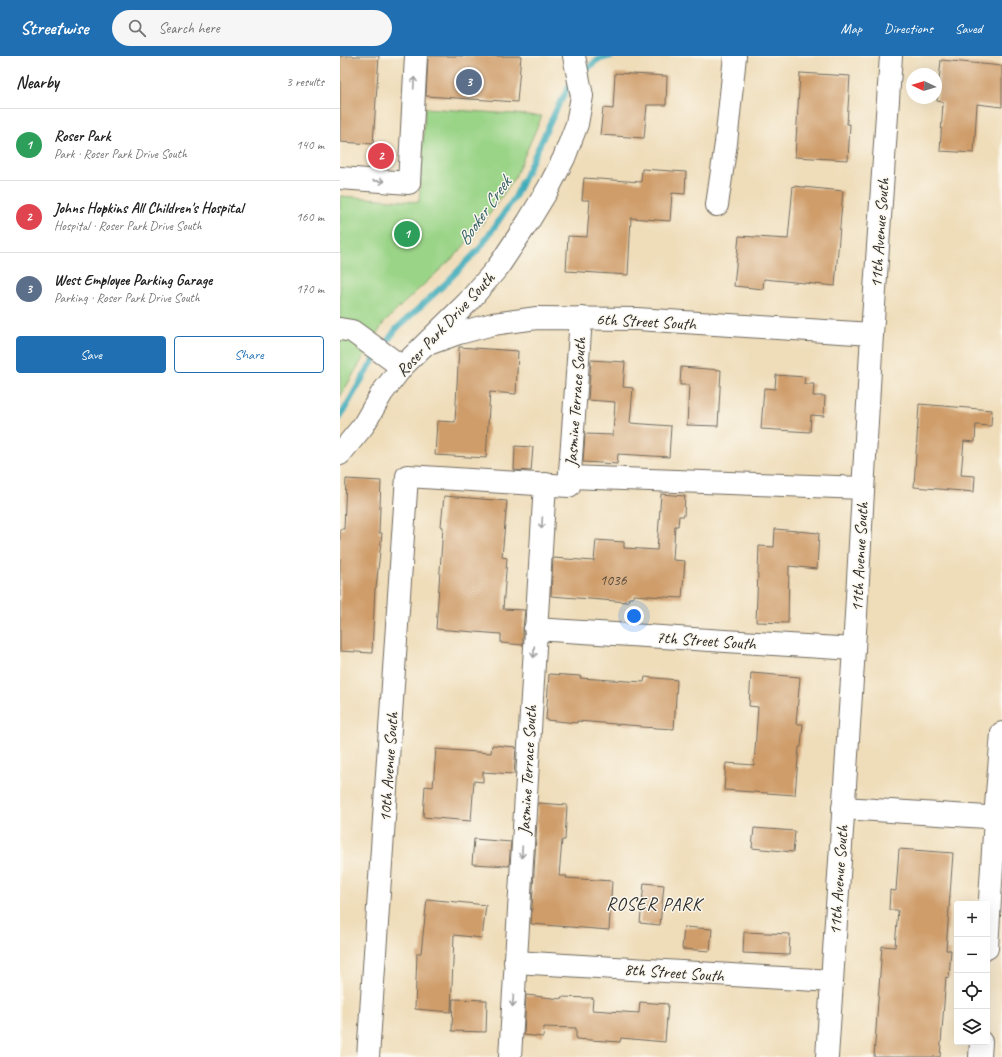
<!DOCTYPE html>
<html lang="en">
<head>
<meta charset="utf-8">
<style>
	:root { --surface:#fff; --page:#f6f6f6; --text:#222; --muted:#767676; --line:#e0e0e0; --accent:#1f6fb2 }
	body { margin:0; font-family:Caveat,sans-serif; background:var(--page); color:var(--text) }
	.controls { position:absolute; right:12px; bottom:12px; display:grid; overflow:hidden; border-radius:4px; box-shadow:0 4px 16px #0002 }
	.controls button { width:36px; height:36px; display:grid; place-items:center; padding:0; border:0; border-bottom:1px solid var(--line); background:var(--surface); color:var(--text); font:20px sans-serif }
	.compass { position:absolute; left:566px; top:12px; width:36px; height:36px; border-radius:50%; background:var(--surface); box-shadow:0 4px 16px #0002; rotate:274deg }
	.you { position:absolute; left:294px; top:560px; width:14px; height:14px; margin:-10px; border:3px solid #fff; border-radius:50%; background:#1a73e8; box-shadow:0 0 0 6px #1a73e833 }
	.badge { display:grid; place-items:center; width:26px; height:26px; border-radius:50%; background:var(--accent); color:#fff; font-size:13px; font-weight:700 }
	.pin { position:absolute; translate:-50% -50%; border:2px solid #fff; box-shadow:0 1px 4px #0006 }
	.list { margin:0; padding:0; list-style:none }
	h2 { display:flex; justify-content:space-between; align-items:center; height:52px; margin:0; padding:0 16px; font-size:17px }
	h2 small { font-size:13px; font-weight:400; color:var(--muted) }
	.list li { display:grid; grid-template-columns:26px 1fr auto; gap:12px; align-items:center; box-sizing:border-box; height:72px; padding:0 16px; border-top:1px solid var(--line) }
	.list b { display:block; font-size:15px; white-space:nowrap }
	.list p { margin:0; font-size:13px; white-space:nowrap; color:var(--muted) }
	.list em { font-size:13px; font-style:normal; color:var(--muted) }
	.actions { display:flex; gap:8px; padding:12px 16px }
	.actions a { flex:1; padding:9px 0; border:1px solid var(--accent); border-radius:4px; text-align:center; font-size:14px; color:var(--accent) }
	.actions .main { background:var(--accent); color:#fff }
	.icon { flex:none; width:22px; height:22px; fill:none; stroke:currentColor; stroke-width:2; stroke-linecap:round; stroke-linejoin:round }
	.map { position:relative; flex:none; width:662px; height:1001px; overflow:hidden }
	header { display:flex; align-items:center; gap:24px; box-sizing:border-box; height:56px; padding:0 20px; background:var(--accent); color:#fff }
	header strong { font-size:19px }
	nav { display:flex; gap:22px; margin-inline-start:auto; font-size:14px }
	.search { width:280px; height:36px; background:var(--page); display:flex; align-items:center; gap:10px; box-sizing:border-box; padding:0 14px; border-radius:22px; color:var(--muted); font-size:15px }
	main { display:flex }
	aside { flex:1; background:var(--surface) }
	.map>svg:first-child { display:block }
	.green { fill:#9ad487; stroke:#628059 }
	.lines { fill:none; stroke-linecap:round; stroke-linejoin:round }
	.stream { stroke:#3baab9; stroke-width:6 }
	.building { fill:#cf9d6a }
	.minor-casing { stroke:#70695d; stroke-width:24 }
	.minor { stroke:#fff; stroke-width:22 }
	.oneway { stroke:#a0a0a0 }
	.labels { text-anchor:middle; stroke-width:3; stroke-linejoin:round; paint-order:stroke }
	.number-label { font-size:15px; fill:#54483b }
	.street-label { font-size:17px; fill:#2b2b2b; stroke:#fbf7ec }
	.water-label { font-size:18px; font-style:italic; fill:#315e64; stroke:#fbf7ec }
	.neighbourhood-label { font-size:18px; letter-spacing:1px; fill:#2b2b2b; stroke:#fbf7ec }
</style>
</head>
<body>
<header>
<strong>Streetwise</strong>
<div class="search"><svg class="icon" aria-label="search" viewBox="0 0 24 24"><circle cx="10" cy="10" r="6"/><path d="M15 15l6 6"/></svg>Search here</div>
<nav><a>Map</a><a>Directions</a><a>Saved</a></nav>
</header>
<main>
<aside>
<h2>Nearby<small>3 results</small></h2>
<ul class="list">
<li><span class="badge" style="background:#2e9e5b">1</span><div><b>Roser Park</b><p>Park · Roser Park Drive South</p></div><em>140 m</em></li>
<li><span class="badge" style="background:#e0444e">2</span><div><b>Johns Hopkins All Children's Hospital</b><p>Hospital · Roser Park Drive South</p></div><em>160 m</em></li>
<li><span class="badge" style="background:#5c6f8a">3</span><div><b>West Employee Parking Garage</b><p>Parking · Roser Park Drive South</p></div><em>170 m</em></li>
</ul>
<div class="actions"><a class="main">Save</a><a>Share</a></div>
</aside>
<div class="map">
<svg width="662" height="1001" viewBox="0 0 662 1001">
	<rect width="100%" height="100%" fill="#fbf7ec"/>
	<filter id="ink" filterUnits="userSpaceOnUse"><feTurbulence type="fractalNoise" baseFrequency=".025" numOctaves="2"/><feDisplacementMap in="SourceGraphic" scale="8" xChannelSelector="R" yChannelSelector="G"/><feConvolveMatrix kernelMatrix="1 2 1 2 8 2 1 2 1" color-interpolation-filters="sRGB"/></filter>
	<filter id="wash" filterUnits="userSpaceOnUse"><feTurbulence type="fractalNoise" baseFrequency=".012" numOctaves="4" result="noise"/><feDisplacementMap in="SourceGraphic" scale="16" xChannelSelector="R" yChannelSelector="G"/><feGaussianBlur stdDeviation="0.9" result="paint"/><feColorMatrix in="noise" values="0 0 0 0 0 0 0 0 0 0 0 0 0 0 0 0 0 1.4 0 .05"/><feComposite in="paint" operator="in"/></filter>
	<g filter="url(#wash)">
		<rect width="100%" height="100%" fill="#efddba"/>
		<!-- green -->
		<path class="green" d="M85,52L202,60L175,121L149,159L118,197L65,246L43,268L0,341V140L79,146Z"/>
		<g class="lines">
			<!-- stream -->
			<g class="stream">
				<path d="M242,18L257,4L271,0"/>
				<path d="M0,361L29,311L56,273L105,228L140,192L175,141L218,50L230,29L233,26"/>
			</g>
		</g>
		<g id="blocks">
			<!-- building -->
			<g class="building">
				<path d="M0,0H39L33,88L0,86Z"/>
				<path d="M88,0H181L177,46L86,40Z"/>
				<path d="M601,4L662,10V51L637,48L634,97L600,95L603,46L597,45Z"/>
				<path d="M275,17L327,20L326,49H307L304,82L260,79L263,52L273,53Z"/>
				<path d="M460,17L510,20L507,68H510L508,104L455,101Z"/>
				<path d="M302,113L346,116L345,138L332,137L330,165L291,162L288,219L226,215L228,180L247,181L250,144H242L244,122L301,126Z"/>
				<path d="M453,130L503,135L495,230L424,223L423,233L394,230L399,180L448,183Z"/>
				<path d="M119,291L178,295L176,338L150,336L146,402L95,399L97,365L115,366Z"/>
				<path d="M251,304L285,306L283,331L293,332L290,367L331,370L329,401L278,398L277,408L243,406L245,378L273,379L275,346L248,344Z"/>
				<path d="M341,311L381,314L378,370L347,369L349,329H340Z"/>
				<path d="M436,319L465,321L464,328H474L473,340H485L484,360L471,359L470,376L421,373L424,332L435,333Z"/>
				<path d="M579,348L652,354L651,370L636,369L635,386L624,385L621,419L635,420L634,436L574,431Z"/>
				<path d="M175,390L193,391L191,415L174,414Z"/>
				<path d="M6,423L41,425L39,477H42L36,532H35L32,597L0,595V473H4Z"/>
				<path d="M321,438L345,440L344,460H339L338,470H335L333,504L345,505L342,542L293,539V542H289L288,546L211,540L213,502L254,505L256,484L284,486V492L317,494Z"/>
				<path d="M104,440L167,445L162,501L167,502L163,553L185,554L183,573V589L161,587V578L96,573L103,471L101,470Z"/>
				<path d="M435,473L479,477L477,513L449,510L448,567L416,566L419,490L434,491Z"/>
				<path d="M411,617L460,621L456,668H463L461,691H459L455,739L384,734L386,707L414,709L418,651L409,650Z"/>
				<path d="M209,618L241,620L240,622L304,626L305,621L337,624L334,673L301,671V670L237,665V667L206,664Z"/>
				<path d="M152,689L176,691L174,718L143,716V726L134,725L131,765L83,761L85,730L93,731L96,693L151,697Z"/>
				<path d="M198,747L227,749L225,784H222L219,820H227L226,822L272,825L269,874L191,868Z"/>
				<path d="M414,772L455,775L453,796L412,792Z"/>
				<path d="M134,783L171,786L169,810L132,808Z"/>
				<path d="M559,793L613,797L606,894H611L609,922L606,921L600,1001H534L542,890L555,891L558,854H549L550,834L556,835Z"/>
				<path d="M304,827L324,829L320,869L300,867Z"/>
				<path d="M87,843L146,849L142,882L114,879L111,956L75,953L77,897H81Z"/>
				<path d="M344,871L372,873L370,895L342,893Z"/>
				<path d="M404,876L450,878L449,899L403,897Z"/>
				<path d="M186,939L221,943V941L253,942L252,954L299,957L300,946L328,948L325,986L281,982L280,986L236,983V972L204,971L203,981L184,979Z"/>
				<path d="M113,943L147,944L146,976L112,975Z"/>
			</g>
		</g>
	</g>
	<g filter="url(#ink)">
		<use href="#blocks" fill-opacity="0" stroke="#70695d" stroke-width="1"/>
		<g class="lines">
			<defs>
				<g id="minor">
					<path d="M0,122L69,127L76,0"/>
					<path d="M377,149L386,87L395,0"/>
					<path d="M0,273L12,275L62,311"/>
					<path d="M91,287L119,277L153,268L197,262L297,263L532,278"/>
					<path d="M0,398L23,370L42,337L62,311L128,246L158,211L188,166L208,133L224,102L237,68L242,40L234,0"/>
					<path d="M230,421L523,432"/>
					<path d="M195,573L514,593"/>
					<path d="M503,752L662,762"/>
					<path d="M647,892L655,762L662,677"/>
					<path d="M175,906L492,925"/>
					<path d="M28,1001L67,420L229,430L241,262"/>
					<path d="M170,1001L205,428"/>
					<path d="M487,1001L514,593L532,278L551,0"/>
					<path d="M640,1001L641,986"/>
				</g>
			</defs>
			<!-- minor casing -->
			<use href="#minor" class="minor-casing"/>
			<!-- minor -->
			<use href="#minor" class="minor"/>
		</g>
		<!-- one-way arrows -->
		<defs><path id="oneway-shaft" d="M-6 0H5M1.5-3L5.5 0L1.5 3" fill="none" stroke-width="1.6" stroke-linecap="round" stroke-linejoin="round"/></defs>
		<g class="oneway">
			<use href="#oneway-shaft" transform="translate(74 27) rotate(-87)"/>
			<use href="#oneway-shaft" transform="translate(39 125) rotate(4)"/>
			<use href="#oneway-shaft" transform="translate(202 467) rotate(94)"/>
			<use href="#oneway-shaft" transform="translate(194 596) rotate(93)"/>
			<use href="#oneway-shaft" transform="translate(182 796) rotate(93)"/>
			<use href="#oneway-shaft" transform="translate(173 945) rotate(94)"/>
		</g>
	</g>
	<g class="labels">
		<!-- number labels -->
		<g class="number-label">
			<text x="273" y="529">1036</text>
		</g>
		<!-- street labels -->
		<g class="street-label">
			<text transform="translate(539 177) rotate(-86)" y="6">11th Avenue South</text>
			<text transform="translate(306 265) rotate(3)" y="6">6th Street South</text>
			<text transform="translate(105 268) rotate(-47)" y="6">Roser Park Drive South</text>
			<text transform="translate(235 346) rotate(-86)" y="6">Jasmine Terrace South</text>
			<text transform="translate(519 501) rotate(-87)" y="6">11th Avenue South</text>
			<text transform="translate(366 584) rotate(4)" y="6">7th Street South</text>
			<text transform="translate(48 711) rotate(-86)" y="6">10th Avenue South</text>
			<text transform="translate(187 714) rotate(-87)" y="6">Jasmine Terrace South</text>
			<text transform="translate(498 824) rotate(-86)" y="6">11th Avenue South</text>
			<text transform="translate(334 916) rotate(4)" y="6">8th Street South</text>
		</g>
		<!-- water labels -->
		<g class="water-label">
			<text transform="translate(144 155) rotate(-55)" y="6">Booker Creek</text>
		</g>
		<!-- neighbourhood labels -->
		<g class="neighbourhood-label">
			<text x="314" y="854">ROSER PARK</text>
		</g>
	</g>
</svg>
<div class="controls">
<button>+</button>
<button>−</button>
<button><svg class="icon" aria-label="locate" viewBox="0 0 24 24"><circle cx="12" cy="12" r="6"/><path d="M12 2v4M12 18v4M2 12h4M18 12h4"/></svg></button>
<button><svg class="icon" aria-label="layers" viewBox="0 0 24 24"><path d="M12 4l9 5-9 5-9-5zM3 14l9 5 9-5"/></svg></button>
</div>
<svg class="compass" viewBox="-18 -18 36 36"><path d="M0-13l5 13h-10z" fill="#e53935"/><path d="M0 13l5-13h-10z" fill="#767676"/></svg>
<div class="you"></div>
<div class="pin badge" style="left:67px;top:178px;background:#2e9e5b">1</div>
<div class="pin badge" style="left:41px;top:100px;background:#e0444e">2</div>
<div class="pin badge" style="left:129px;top:26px;background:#5c6f8a">3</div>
</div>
</main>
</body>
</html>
